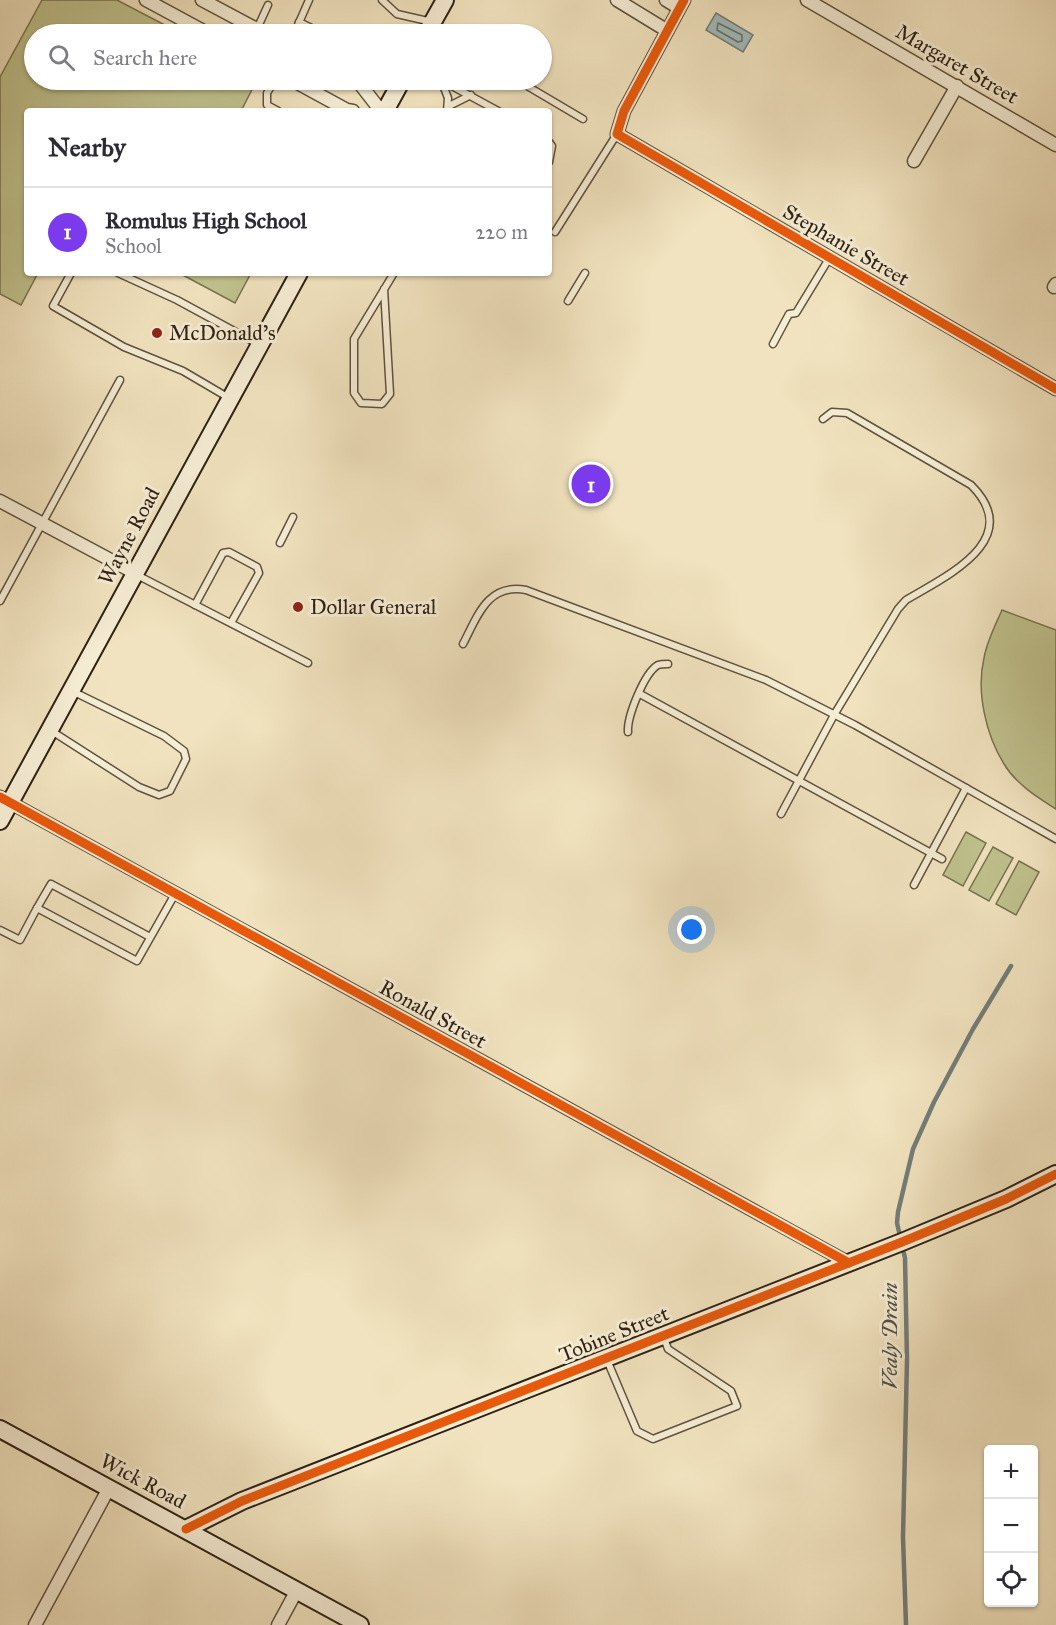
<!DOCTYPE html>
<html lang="en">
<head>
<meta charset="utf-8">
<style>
	:root { --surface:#fff; --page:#f2f2f3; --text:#2b2b33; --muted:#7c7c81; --line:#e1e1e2; --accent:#7c3aed }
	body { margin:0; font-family:"IM FELL Great Primer",serif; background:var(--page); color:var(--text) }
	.controls { position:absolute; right:18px; bottom:18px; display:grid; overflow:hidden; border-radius:6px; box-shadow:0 2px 4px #0004 }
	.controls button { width:54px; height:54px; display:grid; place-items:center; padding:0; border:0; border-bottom:2px solid var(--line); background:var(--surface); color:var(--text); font:30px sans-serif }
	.you { position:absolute; left:692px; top:930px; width:21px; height:21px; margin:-15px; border:4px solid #fff; border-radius:50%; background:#1a73e8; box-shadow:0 0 0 9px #1a73e833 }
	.badge { display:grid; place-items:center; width:39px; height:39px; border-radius:50%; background:var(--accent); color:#fff; font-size:20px; font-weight:700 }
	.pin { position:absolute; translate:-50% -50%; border:3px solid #fff; box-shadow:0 2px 6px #0006 }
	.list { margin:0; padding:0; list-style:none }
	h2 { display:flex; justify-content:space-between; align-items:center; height:78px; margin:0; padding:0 24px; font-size:26px }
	h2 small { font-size:20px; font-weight:400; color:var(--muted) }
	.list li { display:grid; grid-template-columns:39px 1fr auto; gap:18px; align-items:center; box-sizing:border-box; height:90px; padding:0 24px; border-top:2px solid var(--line) }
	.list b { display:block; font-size:22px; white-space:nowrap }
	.list p { margin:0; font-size:20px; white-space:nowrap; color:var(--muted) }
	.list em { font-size:20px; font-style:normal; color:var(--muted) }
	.icon { flex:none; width:33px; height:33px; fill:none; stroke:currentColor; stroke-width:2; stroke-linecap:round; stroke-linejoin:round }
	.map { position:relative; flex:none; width:1056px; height:1625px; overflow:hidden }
	.search { position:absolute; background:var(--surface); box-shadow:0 2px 4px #0004; left:24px; top:24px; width:528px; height:66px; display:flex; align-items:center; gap:15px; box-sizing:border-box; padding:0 21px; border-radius:33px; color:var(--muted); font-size:22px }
	.panel { position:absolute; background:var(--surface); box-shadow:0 2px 4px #0004; left:24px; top:108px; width:528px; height:168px; border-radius:6px }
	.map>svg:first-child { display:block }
	.green { fill:#c0c28e; stroke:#777250; stroke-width:1.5 }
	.water { fill:#a0bbbd; stroke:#727d79; stroke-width:1.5 }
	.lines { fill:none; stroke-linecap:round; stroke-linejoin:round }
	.shore { stroke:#676e68; stroke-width:1.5 }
	.stream { stroke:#727d79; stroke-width:4.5 }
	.lane-casing { stroke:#5f523e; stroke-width:9 }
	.street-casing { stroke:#5f523e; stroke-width:15 }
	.secondary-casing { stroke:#2e2113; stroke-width:20 }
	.lane { stroke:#f6edd5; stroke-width:6 }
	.street { stroke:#f6edd5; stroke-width:12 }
	.secondary { stroke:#f6edd5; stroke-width:16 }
	.cycleway-casing { stroke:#f6edd5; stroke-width:13 }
	.cycleway { stroke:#e8590c; stroke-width:9 }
	.poi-dot { fill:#8f2418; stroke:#f6edd5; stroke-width:2 }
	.labels { text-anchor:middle; stroke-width:6; stroke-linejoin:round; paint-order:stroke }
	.street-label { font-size:21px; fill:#2e2113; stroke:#f6edd5 }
	.poi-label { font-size:21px; fill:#2e2113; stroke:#f6edd5; text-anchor:start }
	.water-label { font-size:22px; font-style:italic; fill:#504f46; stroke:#f6edd5 }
</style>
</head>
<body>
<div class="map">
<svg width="1056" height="1625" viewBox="0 0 1056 1625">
	<rect width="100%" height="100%" fill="#f1e3bf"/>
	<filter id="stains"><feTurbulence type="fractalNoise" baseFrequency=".00333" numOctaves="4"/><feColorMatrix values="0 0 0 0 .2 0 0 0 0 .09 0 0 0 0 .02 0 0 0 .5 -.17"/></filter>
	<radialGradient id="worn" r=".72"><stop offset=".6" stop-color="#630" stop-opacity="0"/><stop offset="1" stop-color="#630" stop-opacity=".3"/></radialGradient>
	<!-- green -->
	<g class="green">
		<path d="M42,0H117L182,34H34V80H257L241,111H27V273H38L21,305L0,294V77Z"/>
		<path d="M179,273H251L235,303Z"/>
		<path d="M1002,610L1056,630V809C1037,797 1016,784 1004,764C986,735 976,692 984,658C987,641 995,626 1002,610Z"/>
		<path d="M966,832L986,843L963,886L943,875Z"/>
		<path d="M993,847L1013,858L989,901L969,890Z"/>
		<path d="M1019,861L1039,872L1016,915L996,904Z"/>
	</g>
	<!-- water -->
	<path class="water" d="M716,13L753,35L743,52L706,30Z"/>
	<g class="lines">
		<!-- shore -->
		<path class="shore" d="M718,23L742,35V41L738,42L717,30Z"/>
		<!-- stream -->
		<path class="stream" d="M906,1625L903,1537L907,1360L905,1258L897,1223L898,1212L913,1149L934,1102L973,1029L1011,966"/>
		<defs>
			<g id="lane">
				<path d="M382,0L397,14L432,22L451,34"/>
				<path d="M299,22L324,34"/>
				<path d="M257,29L268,5"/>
				<path d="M294,34L309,0"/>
				<path d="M275,80L267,93V105L278,111"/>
				<path d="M517,80L583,119"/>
				<path d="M449,106L471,95"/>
				<path d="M447,111L448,98L441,80L498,111"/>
				<path d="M549,142L552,146L549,162"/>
				<path d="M555,232L617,134"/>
				<path d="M71,273L53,306L124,347L183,371L229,398"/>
				<path d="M118,273L177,300L260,345"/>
				<path d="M384,289L390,394L382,404L361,403L354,393V339L394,273"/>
				<path d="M568,301L585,273"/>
				<path d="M773,344L789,314L796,313L830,257"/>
				<path d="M280,543L293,517"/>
				<path d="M135,574L308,663"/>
				<path d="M0,601L120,380"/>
				<path d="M195,605L223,553L229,552L257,567L259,573L231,623"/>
				<path d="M463,644C478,615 488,583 526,590L766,680L855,725L1056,839"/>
				<path d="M640,694L942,859"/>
				<path d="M50,730L139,787L159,795L170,791L186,759L184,751L164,736L72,691"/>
				<path d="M628,732C627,717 644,673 658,665C661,664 665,664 668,664"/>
				<path d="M781,814L834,715L898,609L906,600C946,576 1026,540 971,485L847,413L832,412L823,419"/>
				<path d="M914,885L966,788"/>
				<path d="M37,908L51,884L150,937"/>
				<path d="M0,930L20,940L37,908L137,961L175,894"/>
				<path d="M607,1360L637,1431L653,1439L737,1406L731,1391L668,1349L664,1338"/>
			</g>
			<g id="street">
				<path d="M146,0L209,34"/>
				<path d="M202,0L266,34"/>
				<path d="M617,0L666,30"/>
				<path d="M666,0L679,8"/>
				<path d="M684,0L624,111L617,134L1056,389"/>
				<path d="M807,0L1056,145"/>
				<path d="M292,80L347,110L353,111"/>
				<path d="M351,80L360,84L381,111"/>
				<path d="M914,161L957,86"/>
				<path d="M1054,287L1056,284"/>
				<path d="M0,501L135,573"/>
				<path d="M0,797L849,1263"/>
				<path d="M35,1625L109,1488"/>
				<path d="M278,1625L297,1590"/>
			</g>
			<g id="secondary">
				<path d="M426,34L445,0"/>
				<path d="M385,111L402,80"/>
				<path d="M0,821L299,273"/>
				<path d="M0,1429L360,1625"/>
				<path d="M186,1529L242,1501L902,1242L1006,1199L1056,1174"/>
			</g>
		</defs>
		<!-- lane casing -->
		<use href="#lane" class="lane-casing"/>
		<!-- street casing -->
		<use href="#street" class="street-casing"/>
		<!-- secondary casing -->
		<use href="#secondary" class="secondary-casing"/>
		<!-- lane -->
		<use href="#lane" class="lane"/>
		<!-- street -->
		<use href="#street" class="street"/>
		<!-- secondary -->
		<use href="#secondary" class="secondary"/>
		<defs>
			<g id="cycleway">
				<path d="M684,0L624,111L617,134L1056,389"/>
				<path d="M0,797L849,1263"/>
				<path d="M186,1529L242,1501L902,1242L1006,1199L1056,1174"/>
			</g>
		</defs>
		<!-- cycleway casing -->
		<use href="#cycleway" class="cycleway-casing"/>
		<!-- cycleway -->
		<use href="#cycleway" class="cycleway"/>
	</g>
	<!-- markers -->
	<g class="poi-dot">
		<circle cx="157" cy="333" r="6"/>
		<circle cx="298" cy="607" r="6"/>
	</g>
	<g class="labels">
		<!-- street labels -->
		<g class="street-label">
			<text transform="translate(957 64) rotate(30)" y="7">Margaret Street</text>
			<text transform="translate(846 245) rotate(30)" y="7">Stephanie Street</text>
			<text transform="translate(129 536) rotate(-62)" y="7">Wayne Road</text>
			<text transform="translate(433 1014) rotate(29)" y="7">Ronald Street</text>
			<text transform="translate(614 1334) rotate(-22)" y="7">Tobine Street</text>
			<text transform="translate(143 1481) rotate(28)" y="7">Wick Road</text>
		</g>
		<!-- poi labels -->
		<g class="poi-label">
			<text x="169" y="340">McDonald's</text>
			<text x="310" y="614">Dollar General</text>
		</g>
		<!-- water labels -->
		<g class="water-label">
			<text transform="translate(889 1336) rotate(-90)" y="8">Vealy Drain</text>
		</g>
	</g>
	<rect width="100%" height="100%" filter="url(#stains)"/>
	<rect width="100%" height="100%" fill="url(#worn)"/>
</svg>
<div class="controls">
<button>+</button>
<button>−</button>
<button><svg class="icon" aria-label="locate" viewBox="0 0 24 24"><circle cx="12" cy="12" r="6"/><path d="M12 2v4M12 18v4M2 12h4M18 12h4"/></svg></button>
</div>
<div class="you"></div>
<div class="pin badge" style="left:591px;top:484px">1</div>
<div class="search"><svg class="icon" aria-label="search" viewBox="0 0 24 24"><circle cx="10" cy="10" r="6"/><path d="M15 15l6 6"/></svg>Search here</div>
<section class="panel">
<h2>Nearby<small></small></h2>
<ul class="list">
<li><span class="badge">1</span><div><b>Romulus High School</b><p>School</p></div><em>220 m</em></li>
</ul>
</section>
</div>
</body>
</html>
